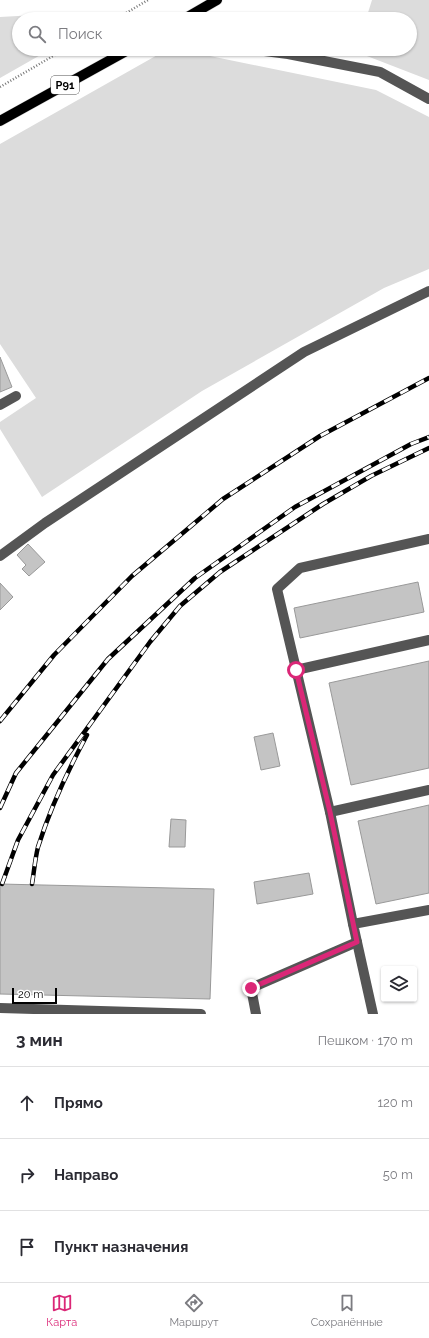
<!DOCTYPE html>
<html lang="ru">
<head>
<meta charset="utf-8">
<style>
	:root { --surface:#fff; --page:#f7f7f7; --text:#2b2b33; --muted:#7c7c81; --line:#e1e1e2; --accent:#db2777 }
	body { margin:0; font-family:Raleway,sans-serif; background:var(--page); color:var(--text) }
	.controls { position:absolute; right:12px; bottom:12px; display:grid; overflow:hidden; border-radius:4px; box-shadow:0 1px 3px #0004 }
	.controls button { width:36px; height:36px; display:grid; place-items:center; padding:0; border:0; border-bottom:1px solid var(--line); background:var(--surface); color:var(--text); font:20px sans-serif }
	.scale { position:absolute; left:12px; bottom:10px; width:45px; box-sizing:border-box; padding-left:4px; border:2px solid #000; border-top:0; font-size:11px; line-height:14px; white-space:nowrap; color:#000; -webkit-text-stroke:3px #fff; paint-order:stroke }
	.stop { position:absolute; width:12px; height:12px; margin:-9px; border:3px solid #db2777; border-radius:50%; background:#fff }
	.stop.end { background:#db2777; border-color:#fff; box-shadow:0 1px 4px #0008 }
	.list { margin:0; padding:0; list-style:none }
	h2 { display:flex; justify-content:space-between; align-items:center; height:52px; margin:0; padding:0 16px; font-size:17px }
	h2 small { font-size:13px; font-weight:400; color:var(--muted) }
	.list li { display:grid; grid-template-columns:26px 1fr auto; gap:12px; align-items:center; box-sizing:border-box; height:72px; padding:0 16px; border-top:1px solid var(--line) }
	.list b { display:block; font-size:15px; white-space:nowrap }
	.list em { font-size:13px; font-style:normal; color:var(--muted) }
	.icon { flex:none; width:22px; height:22px; fill:none; stroke:currentColor; stroke-width:2; stroke-linecap:round; stroke-linejoin:round }
	.map { position:relative; flex:none; width:429px; height:1014px; overflow:hidden }
	.search { position:absolute; background:var(--surface); box-shadow:0 1px 3px #0004; left:12px; right:12px; top:12px; height:44px; display:flex; align-items:center; gap:10px; box-sizing:border-box; padding:0 14px; border-radius:22px; color:var(--muted); font-size:15px }
	.sheet { height:268px; background:var(--surface) }
	nav { display:flex; justify-content:space-around; align-items:center; box-sizing:border-box; height:56px; border-top:1px solid var(--line); background:var(--surface); font-size:11px; color:var(--muted) }
	nav a { display:grid; justify-items:center; gap:2px }
	nav .on { color:var(--accent) }
	.map>svg:first-child { display:block }
	.green { fill:#dcdcdc }
	.building { fill:#c4c4c4; stroke:#999 }
	.lines { fill:none; stroke-linecap:round; stroke-linejoin:round }
	.major-casing { stroke:#dbdbdb; stroke-width:11 }
	.path { stroke:#777; stroke-width:2.5; stroke-dasharray:1 2; stroke-linecap:butt }
	.minor { stroke:#555; stroke-width:10 }
	.major { stroke:#000; stroke-width:10 }
	.rail-casing { stroke:#000; stroke-width:4.5 }
	.rail { stroke:#fff; stroke-width:3; stroke-dasharray:9; stroke-linecap:butt }
	.route { stroke:#db2777; stroke-width:5 }
	.labels { text-anchor:middle; stroke-width:4; stroke-linejoin:round; paint-order:stroke }
	.shield { fill:#fff; stroke:#4c4c4c; stroke-width:1 }
	.shield-label { font-size:11px; font-weight:bold; fill:#000 }
</style>
</head>
<body>
<div class="map">
<svg width="429" height="1014" viewBox="0 0 429 1014">
	<rect width="100%" height="100%" fill="#fff"/>
	<!-- green -->
	<g class="green">
		<path d="M372,0H429V80L354,51L355,49H410V19H366Z"/>
		<path d="M54,14L55,19H19V49H51L0,78V17Z"/>
		<path d="M168,49H176L376,90L429,117V269L384,288L202,391L42,497L0,429V422L36,398L0,344V144Z"/>
	</g>
	<!-- building -->
	<g class="building">
		<path d="M0,357L12,387L0,392Z"/>
		<path d="M28,544L45,562L29,576L22,569L26,565L17,555Z"/>
		<path d="M418,582L424,612L300,638L294,608Z"/>
		<path d="M0,583L13,597L0,610Z"/>
		<path d="M429,661V768L351,785L329,683Z"/>
		<path d="M273,733L280,766L261,770L254,737Z"/>
		<path d="M429,805V893L376,904L358,821Z"/>
		<path d="M171,819L186,820L185,847H169Z"/>
		<path d="M309,873L313,894L257,904L254,882Z"/>
		<path d="M0,884L214,889L210,999L0,994Z"/>
	</g>
	<g class="lines">
		<defs>
			<g id="major">
				<path d="M184,19L217,0"/>
				<path d="M0,121L130,49"/>
			</g>
		</defs>
		<!-- major casing -->
		<use href="#major" class="major-casing"/>
		<!-- path -->
		<g class="path">
			<path d="M116,19L148,0"/>
			<path d="M0,87L65,49"/>
		</g>
		<!-- minor -->
		<g class="minor">
			<path d="M249,49L288,54L380,72L429,99"/>
			<path d="M0,405L16,396"/>
			<path d="M0,556L45,523L304,352L429,291"/>
			<path d="M296,670L429,640"/>
			<path d="M330,812L277,589L300,568L429,539"/>
			<path d="M353,924L330,812L429,790"/>
			<path d="M0,1008L201,1014"/>
			<path d="M256,1014L251,988L357,942"/>
			<path d="M373,1014L353,924L429,910"/>
		</g>
		<!-- major -->
		<use href="#major" class="major"/>
		<defs>
			<g id="rail">
				<path d="M0,721L54,655L132,576L223,499L320,436L429,378"/>
				<path d="M0,808L16,773L108,659L195,578L295,507L411,444L429,437"/>
				<path d="M2,884L18,840L53,775L150,642L180,606L220,572L323,504L371,476L429,448"/>
				<path d="M32,884C34,872 35,859 38,847C50,809 68,770 87,735"/>
			</g>
		</defs>
		<!-- rail casing -->
		<use href="#rail" class="rail-casing"/>
		<!-- rail -->
		<use href="#rail" class="rail"/>
	</g>
	<g class="lines">
		<!-- route -->
		<path class="route" d="M251,988L357,942L330,812L296,670"/>
	</g>
	<g class="labels">
		<!-- shield labels -->
		<rect class="shield" x="51" y="76" width="28" height="18" rx="3"/>
		<g class="shield-label">
			<text x="65" y="89">Р91</text>
		</g>
	</g>
</svg>
<div class="controls">
<button><svg class="icon" aria-label="layers" viewBox="0 0 24 24"><path d="M12 4l9 5-9 5-9-5zM3 14l9 5 9-5"/></svg></button>
</div>
<div class="scale">20 m</div>
<div class="stop" style="left:296px;top:670px"></div>
<div class="stop end" style="left:251px;top:988px"></div>
<div class="search"><svg class="icon" aria-label="search" viewBox="0 0 24 24"><circle cx="10" cy="10" r="6"/><path d="M15 15l6 6"/></svg>Поиск</div>
</div>
<section class="sheet">
<h2>3 мин<small>Пешком · 170 m</small></h2>
<ul class="list">
<li><svg class="icon" aria-label="ahead" viewBox="0 0 24 24"><path d="M12 20V5M6 11l6-6 6 6"/></svg><div><b>Прямо</b></div><em>120 m</em></li>
<li><svg class="icon" aria-label="right" viewBox="0 0 24 24"><path d="M7 20v-9h11M14 6l5 5-5 5"/></svg><div><b>Направо</b></div><em>50 m</em></li>
<li><svg class="icon" aria-label="arrive" viewBox="0 0 24 24"><path d="M6 21V4h12l-3 4 3 4H6"/></svg><div><b>Пункт назначения</b></div></li>
</ul>
</section>
<nav>
<a class="on"><svg class="icon" aria-label="map" viewBox="0 0 24 24"><path d="M3 6l6-2 6 2 6-2v14l-6 2-6-2-6 2zM9 4v14M15 6v14"/></svg>Карта</a>
<a><svg class="icon" aria-label="directions" viewBox="0 0 24 24"><path d="M12 3l9 9-9 9-9-9zM9 14v-3h6M13 9l2 2-2 2"/></svg>Маршрут</a>
<a><svg class="icon" aria-label="saved" viewBox="0 0 24 24"><path d="M7 4h10v16l-5-4-5 4z"/></svg>Сохранённые</a>
</nav>
</body>
</html>
